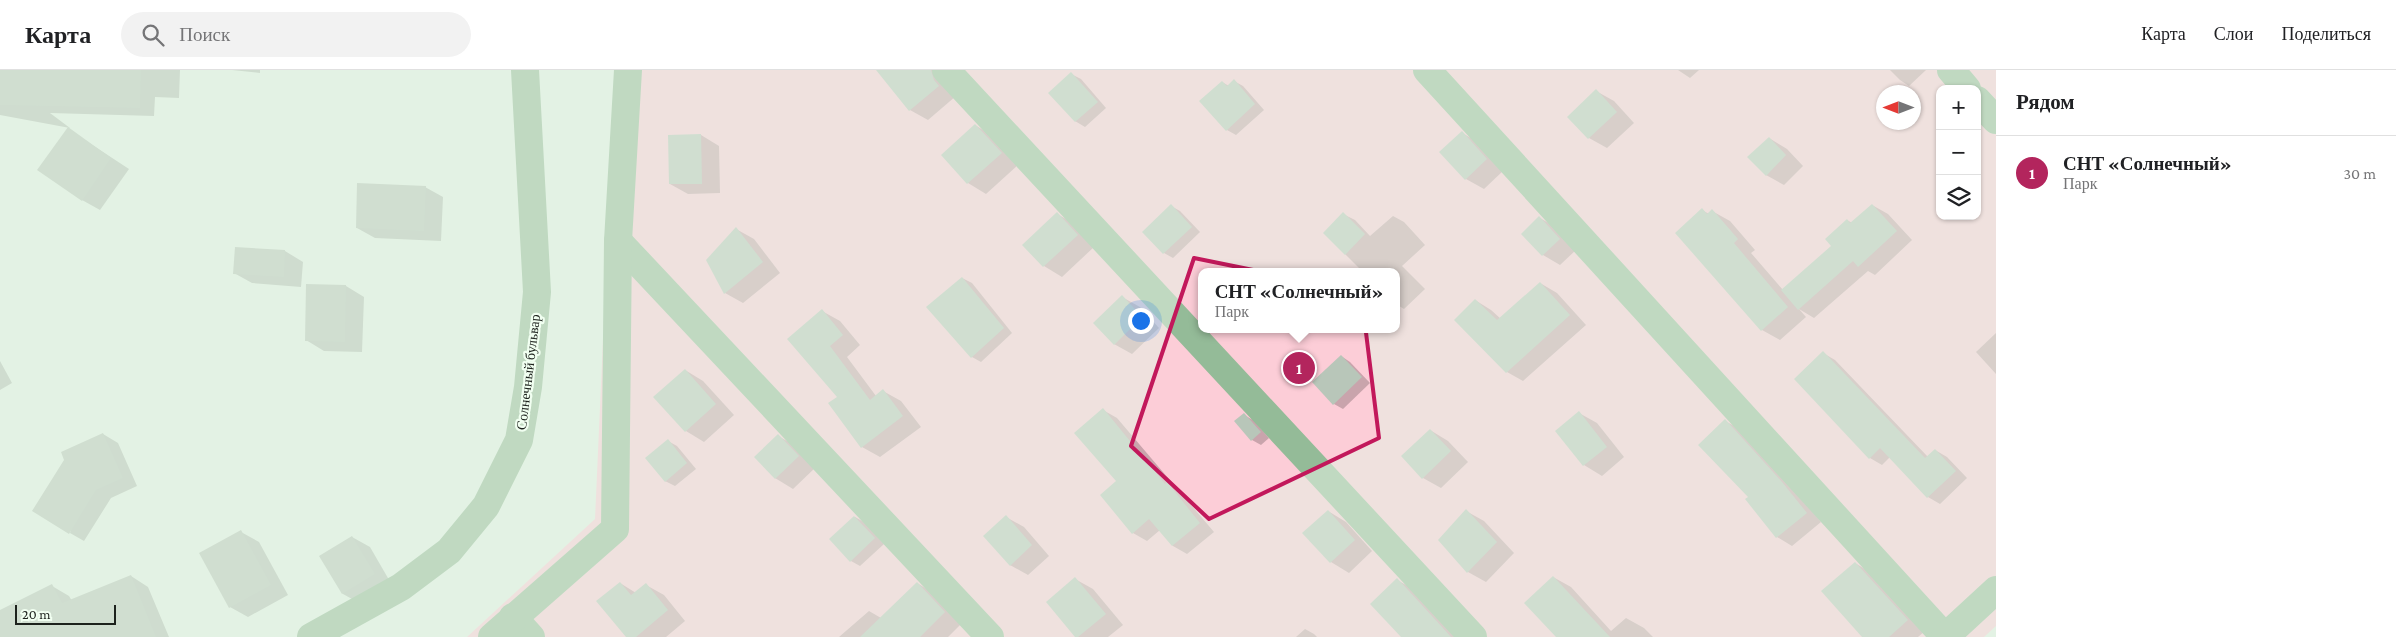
<!DOCTYPE html>
<html lang="ru">
<head>
<meta charset="utf-8">
<style>
	:root { --surface:#fff; --page:#f2f2f2; --text:#202124; --muted:#757577; --line:#e0e0e0; --accent:#b3255d }
	body { margin:0; font-family:"Crimson Pro",serif; background:var(--page); color:var(--text) }
	.controls { position:absolute; right:15px; top:15px; display:grid; overflow:hidden; border-radius:10px; box-shadow:0 1px 4px #0004 }
	.controls button { width:45px; height:45px; display:grid; place-items:center; padding:0; border:0; border-bottom:1px solid var(--line); background:var(--surface); color:var(--text); font:25px sans-serif }
	.compass { position:absolute; left:1876px; top:15px; width:45px; height:45px; border-radius:50%; background:var(--surface); box-shadow:0 1px 4px #0004; rotate:270deg }
	.scale { position:absolute; left:15px; bottom:12px; width:101px; box-sizing:border-box; padding-left:5px; border:2px solid #1d221d; border-top:0; font-size:14px; line-height:18px; white-space:nowrap; color:#1d221d; -webkit-text-stroke:4px #f1fff1; paint-order:stroke }
	.you { position:absolute; left:1140px; top:250px; width:18px; height:18px; margin:-12px; border:4px solid #fff; border-radius:50%; background:#1a73e8; box-shadow:0 0 0 8px #1a73e833 }
	.badge { display:grid; place-items:center; width:32px; height:32px; border-radius:50%; background:var(--accent); color:#fff; font-size:16px; font-weight:700 }
	.pin { position:absolute; translate:-50% -50%; border:2px solid #fff; box-shadow:0 1px 5px #0006 }
	.popup { position:absolute; left:1198px; top:198px; width:202px; height:65px; box-sizing:border-box; display:grid; place-content:center; border-radius:10px; background:var(--surface); filter:drop-shadow(0 1px 4px #0005); font-size:16px; white-space:nowrap; color:var(--muted) }
	.popup b { font-size:19px; color:var(--text) }
	.popup::after { content:''; position:absolute; left:50%; top:100%; margin-left:-10px; border:10px solid transparent; border-top-color:var(--surface) }
	.list { margin:0; padding:0; list-style:none }
	h2 { display:flex; justify-content:space-between; align-items:center; height:65px; margin:0; padding:0 20px; font-size:21px }
	h2 small { font-size:16px; font-weight:400; color:var(--muted) }
	.list li { display:grid; grid-template-columns:32px 1fr auto; gap:15px; align-items:center; box-sizing:border-box; height:75px; padding:0 20px; border-top:1px solid var(--line) }
	.list b { display:block; font-size:19px; white-space:nowrap }
	.list p { margin:0; font-size:16px; white-space:nowrap; color:var(--muted) }
	.list em { font-size:16px; font-style:normal; color:var(--muted) }
	.icon { flex:none; width:28px; height:28px; fill:none; stroke:currentColor; stroke-width:2; stroke-linecap:round; stroke-linejoin:round }
	.map { position:relative; flex:none; width:1996px; height:567px; overflow:hidden }
	header { display:flex; align-items:center; gap:30px; box-sizing:border-box; height:70px; padding:0 25px; background:var(--surface); border-bottom:1px solid var(--line) }
	header strong { font-size:24px }
	nav { display:flex; gap:28px; margin-inline-start:auto; font-size:18px }
	.search { width:350px; height:45px; background:var(--page); display:flex; align-items:center; gap:12px; box-sizing:border-box; padding:0 18px; border-radius:28px; color:var(--muted); font-size:19px }
	main { display:flex }
	aside { flex:1; background:var(--surface) }
	.map>svg:first-child { display:block }
	.green { fill:#fccdd7; fill-rule:evenodd }
	.shadow { fill:#0003 }
	.building { fill:#b8c6b9 }
	.lines { fill:none; stroke-linecap:round; stroke-linejoin:round }
	.minor { stroke:#94bb98; stroke-width:28 }
	.marked { fill:none; stroke:#c2185b; stroke-width:4; stroke-linejoin:round }
	.labels { text-anchor:middle; stroke-width:4.5; stroke-linejoin:round; paint-order:stroke }
	.street-label { font-size:14px; fill:#1d221d; stroke:#f1fff1 }
</style>
</head>
<body>
<header>
<strong>Карта</strong>
<div class="search"><svg class="icon" aria-label="search" viewBox="0 0 24 24"><circle cx="10" cy="10" r="6"/><path d="M15 15l6 6"/></svg>Поиск</div>
<nav><a>Карта</a><a>Слои</a><a>Поделиться</a></nav>
</header>
<main>
<div class="map">
<svg width="1996" height="567" viewBox="0 0 1996 567">
	<rect width="100%" height="100%" fill="#e3f2e4"/>
	<!-- green -->
	<path class="green" d="M615,0H1996V556L1984,567H467L595,449ZM1940,19H1977V146H1940ZM1884,22H1914V52H1884ZM1202,202H1396V259H1202Z"/>
	<!-- shadow -->
	<g class="shadow">
		<path d="M0,0H180L179,28L155,27L154,46L50,43L70,58L0,45Z"/>
		<path d="M232,0H260V3Z"/>
		<path d="M892,0H943L956,26L928,50L910,40Z"/>
		<path d="M1678,0H1699L1690,8Z"/>
		<path d="M1890,0H1926L1909,16L1900,10Z"/>
		<path d="M1071,4L1081,9L1106,38L1085,57L1075,51Z"/>
		<path d="M1234,11L1243,16L1264,40L1236,65L1227,60L1222,12L1229,16Z"/>
		<path d="M1596,21L1614,31L1634,53L1607,78L1589,68Z"/>
		<path d="M975,55L993,66L1019,94L986,124L968,113L943,85Z"/>
		<path d="M68,59L129,99L100,140L82,130Z"/>
		<path d="M1462,63L1480,73L1504,100L1484,119L1466,109Z"/>
		<path d="M701,65L719,76L720,123L688,124L670,114Z"/>
		<path d="M1769,68L1787,79L1803,96L1784,115L1766,105Z"/>
		<path d="M425,117L443,127L441,171L375,168L357,158Z"/>
		<path d="M1872,135L1888,144L1912,170L1875,205L1868,201L1814,248L1799,239L1806,247L1780,270L1762,260L1702,140L1709,144L1712,141L1730,151L1755,180L1751,183L1783,220L1833,176L1847,150L1852,153Z"/>
		<path d="M1171,136L1180,141L1200,162L1173,188L1164,183Z"/>
		<path d="M1057,144L1075,154L1095,176L1062,207L1044,196L1024,175Z"/>
		<path d="M1343,144L1355,150L1370,166L1393,146L1404,152L1425,175L1402,196L1425,219L1404,239L1396,234V202H1363L1324,163Z"/>
		<path d="M1540,148L1557,158L1577,179L1560,195L1543,185Z"/>
		<path d="M736,159L754,169L780,203L743,233L725,223Z"/>
		<path d="M236,178L285,181L303,192L301,217L252,213L234,203Z"/>
		<path d="M962,208L972,213L1012,263L981,292L972,287Z"/>
		<path d="M1540,213L1557,223L1586,255L1523,311L1507,302L1475,230L1491,240L1501,249Z"/>
		<path d="M308,215L346,216L364,227L362,282L324,281L306,270Z"/>
		<path d="M1122,227L1140,237L1159,258L1132,284L1114,274Z"/>
		<path d="M822,241L840,251L860,275L847,287L876,326L883,321L901,331L921,357L880,387L862,377L839,327Z"/>
		<path d="M1996,263V304L1976,282Z"/>
		<path d="M1823,283L1835,290L1928,387L1935,380L1947,387L1967,408L1940,434L1928,427L1890,387L1882,395L1870,388L1796,309Z"/>
		<path d="M1341,286L1350,292L1370,313L1343,339L1334,334Z"/>
		<path d="M0,291L12,313L0,320Z"/>
		<path d="M685,300L703,311L734,345L704,372L686,361Z"/>
		<path d="M1103,340L1117,348L1214,462L1187,484L1173,476L1160,460L1147,471L1133,463L1118,412Z"/>
		<path d="M1579,343L1597,353L1624,387L1602,406L1584,395Z"/>
		<path d="M1244,345L1253,350L1269,368L1261,375L1252,370Z"/>
		<path d="M1725,351L1740,359L1797,422L1821,452L1792,476L1777,467L1746,429L1750,427Z"/>
		<path d="M1430,360L1448,371L1468,392L1441,418L1423,408Z"/>
		<path d="M103,364L118,373L137,416L111,428L84,471L70,463Z"/>
		<path d="M778,366L796,376L816,397L793,419L775,408Z"/>
		<path d="M668,371L677,376L696,399L675,416L665,411Z"/>
		<path d="M1328,441L1346,452L1372,481L1349,503L1331,492L1304,463Z"/>
		<path d="M1466,441L1484,451L1514,483L1486,512L1468,502L1440,470Z"/>
		<path d="M855,447L864,452L884,474L860,496L851,491Z"/>
		<path d="M1006,447L1024,457L1049,486L1028,505L1010,495Z"/>
		<path d="M241,462L259,472L288,525L248,547L230,537Z"/>
		<path d="M352,467L370,477L392,515L361,534L343,524L321,486Z"/>
		<path d="M1855,493L1873,504L1925,561L1918,567H1864Z"/>
		<path d="M131,506L148,517L169,567H0V542L52,516L69,526L72,531Z"/>
		<path d="M1553,507L1571,517L1611,561L1626,548L1644,558L1653,567H1558Z"/>
		<path d="M1075,509L1093,519L1123,555L1108,567H1077Z"/>
		<path d="M1397,510L1415,520L1457,567H1402Z"/>
		<path d="M620,513L636,523L646,515L664,525L685,551L666,567H627Z"/>
		<path d="M917,513L935,524L962,553L948,567H839L869,541L881,548Z"/>
		<path d="M1305,559L1314,564L1317,567H1296Z"/>
	</g>
	<!-- building -->
	<g class="building">
		<path d="M0,0H141L140,38L0,35Z"/>
		<path d="M876,0H931L934,10L939,16L909,41Z"/>
		<path d="M1071,2L1098,32L1075,52L1048,23Z"/>
		<path d="M1234,9L1255,34L1226,61L1199,31L1222,11L1227,16Z"/>
		<path d="M1596,19L1617,42L1588,69L1567,47Z"/>
		<path d="M975,54L1002,83L967,114L941,85Z"/>
		<path d="M68,57L111,88L82,131L37,100Z"/>
		<path d="M1462,61L1487,89L1465,110L1439,82Z"/>
		<path d="M701,64L702,114H669L668,65Z"/>
		<path d="M1769,67L1786,85L1766,106L1747,87Z"/>
		<path d="M357,113L426,116L424,161L356,158Z"/>
		<path d="M1171,134L1192,157L1163,184L1142,162Z"/>
		<path d="M1872,134L1897,161L1858,197L1853,191L1798,240L1781,220L1831,176L1825,169L1847,149L1850,153Z"/>
		<path d="M1702,138L1707,144L1712,139L1738,169L1734,173L1788,237L1761,261L1675,163Z"/>
		<path d="M1057,142L1078,165L1043,197L1022,175Z"/>
		<path d="M1343,142L1365,164L1345,185L1323,163Z"/>
		<path d="M1539,146L1560,169L1542,186L1521,164Z"/>
		<path d="M736,157L763,192L724,224L706,190Z"/>
		<path d="M235,177L285,180L284,207L233,204Z"/>
		<path d="M962,207L1004,258L971,288L926,237Z"/>
		<path d="M1540,212L1570,245L1506,303L1454,250L1475,229L1497,250Z"/>
		<path d="M306,214L346,215L345,272L305,271Z"/>
		<path d="M1122,225L1142,247L1114,275L1093,253Z"/>
		<path d="M822,239L843,265L830,276L870,330L883,319L903,346L861,378L828,333L837,327L787,269Z"/>
		<path d="M1823,281L1925,388L1935,379L1956,401L1927,428L1880,378L1869,389L1794,309Z"/>
		<path d="M1341,285L1362,307L1333,335L1312,312Z"/>
		<path d="M685,299L716,334L685,362L653,327Z"/>
		<path d="M1103,338L1165,414L1167,412L1200,453L1172,476L1149,449L1132,464L1100,425L1116,411L1074,363Z"/>
		<path d="M1579,341L1607,377L1583,396L1555,361Z"/>
		<path d="M1244,343L1261,362L1251,371L1234,351Z"/>
		<path d="M1725,349L1782,412L1807,443L1776,468L1745,429L1748,427L1698,375Z"/>
		<path d="M1430,359L1451,381L1422,409L1401,386Z"/>
		<path d="M103,363L123,408L96,420L69,464L32,441L64,390L61,382Z"/>
		<path d="M778,364L799,386L775,409L754,387Z"/>
		<path d="M668,369L687,393L665,412L645,388Z"/>
		<path d="M1466,439L1497,472L1467,503L1438,470Z"/>
		<path d="M1328,440L1355,470L1330,493L1302,463Z"/>
		<path d="M1006,445L1032,475L1010,496L983,466Z"/>
		<path d="M854,446L875,468L850,492L829,469Z"/>
		<path d="M241,460L271,515L229,538L199,483Z"/>
		<path d="M352,466L375,504L342,524L319,486Z"/>
		<path d="M1855,492L1908,550L1889,567H1862L1821,521Z"/>
		<path d="M131,505L156,567H0V540L52,514L62,533Z"/>
		<path d="M1553,506L1610,567H1556L1524,533Z"/>
		<path d="M1075,507L1106,544L1078,567H1075L1046,532Z"/>
		<path d="M1397,508L1442,557L1451,567H1401L1370,534Z"/>
		<path d="M620,512L631,525L646,513L668,540L636,567H626L596,531Z"/>
		<path d="M917,512L945,542L920,567H860Z"/>
	</g>
	<g class="lines">
		<!-- minor -->
		<g class="minor">
			<path d="M946,0L1473,567"/>
			<path d="M1427,0L1945,567"/>
			<path d="M1951,0L1967,19"/>
			<path d="M1977,30L1996,50"/>
			<path d="M618,171L990,567"/>
			<path d="M513,547L531,567"/>
			<path d="M311,567L401,517L449,481L486,436L519,370L528,317L537,222L525,0"/>
			<path d="M492,567L615,459L618,171L628,0"/>
			<path d="M1945,567L1996,520"/>
		</g>
	</g>
	<!-- marked area -->
	<path d="M0 0H1996V567H0ZM1194,188L1361,222L1379,368L1209,449L1131,376Z" fill="#e3f2e4" fill-opacity=".55" fill-rule="evenodd"/>
	<path class="marked" d="M1194,188L1361,222L1379,368L1209,449L1131,376Z"/>
	<g class="labels">
		<!-- street labels -->
		<g class="street-label">
			<text transform="translate(528 302) rotate(-83)" y="5">Солнечный бульвар</text>
		</g>
	</g>
</svg>
<div class="controls">
<button>+</button>
<button>−</button>
<button><svg class="icon" aria-label="layers" viewBox="0 0 24 24"><path d="M12 4l9 5-9 5-9-5zM3 14l9 5 9-5"/></svg></button>
</div>
<svg class="compass" viewBox="-18 -18 36 36"><path d="M0-13l5 13h-10z" fill="#e53935"/><path d="M0 13l5-13h-10z" fill="#757577"/></svg>
<div class="scale">20 m</div>
<div class="you"></div>
<div class="pin badge" style="left:1299px;top:298px">1</div>
<div class="popup"><b>СНТ «Солнечный»</b>Парк</div>
</div>
<aside>
<h2>Рядом<small></small></h2>
<ul class="list">
<li><span class="badge">1</span><div><b>СНТ «Солнечный»</b><p>Парк</p></div><em>30 m</em></li>
</ul>
</aside>
</main>
</body>
</html>
